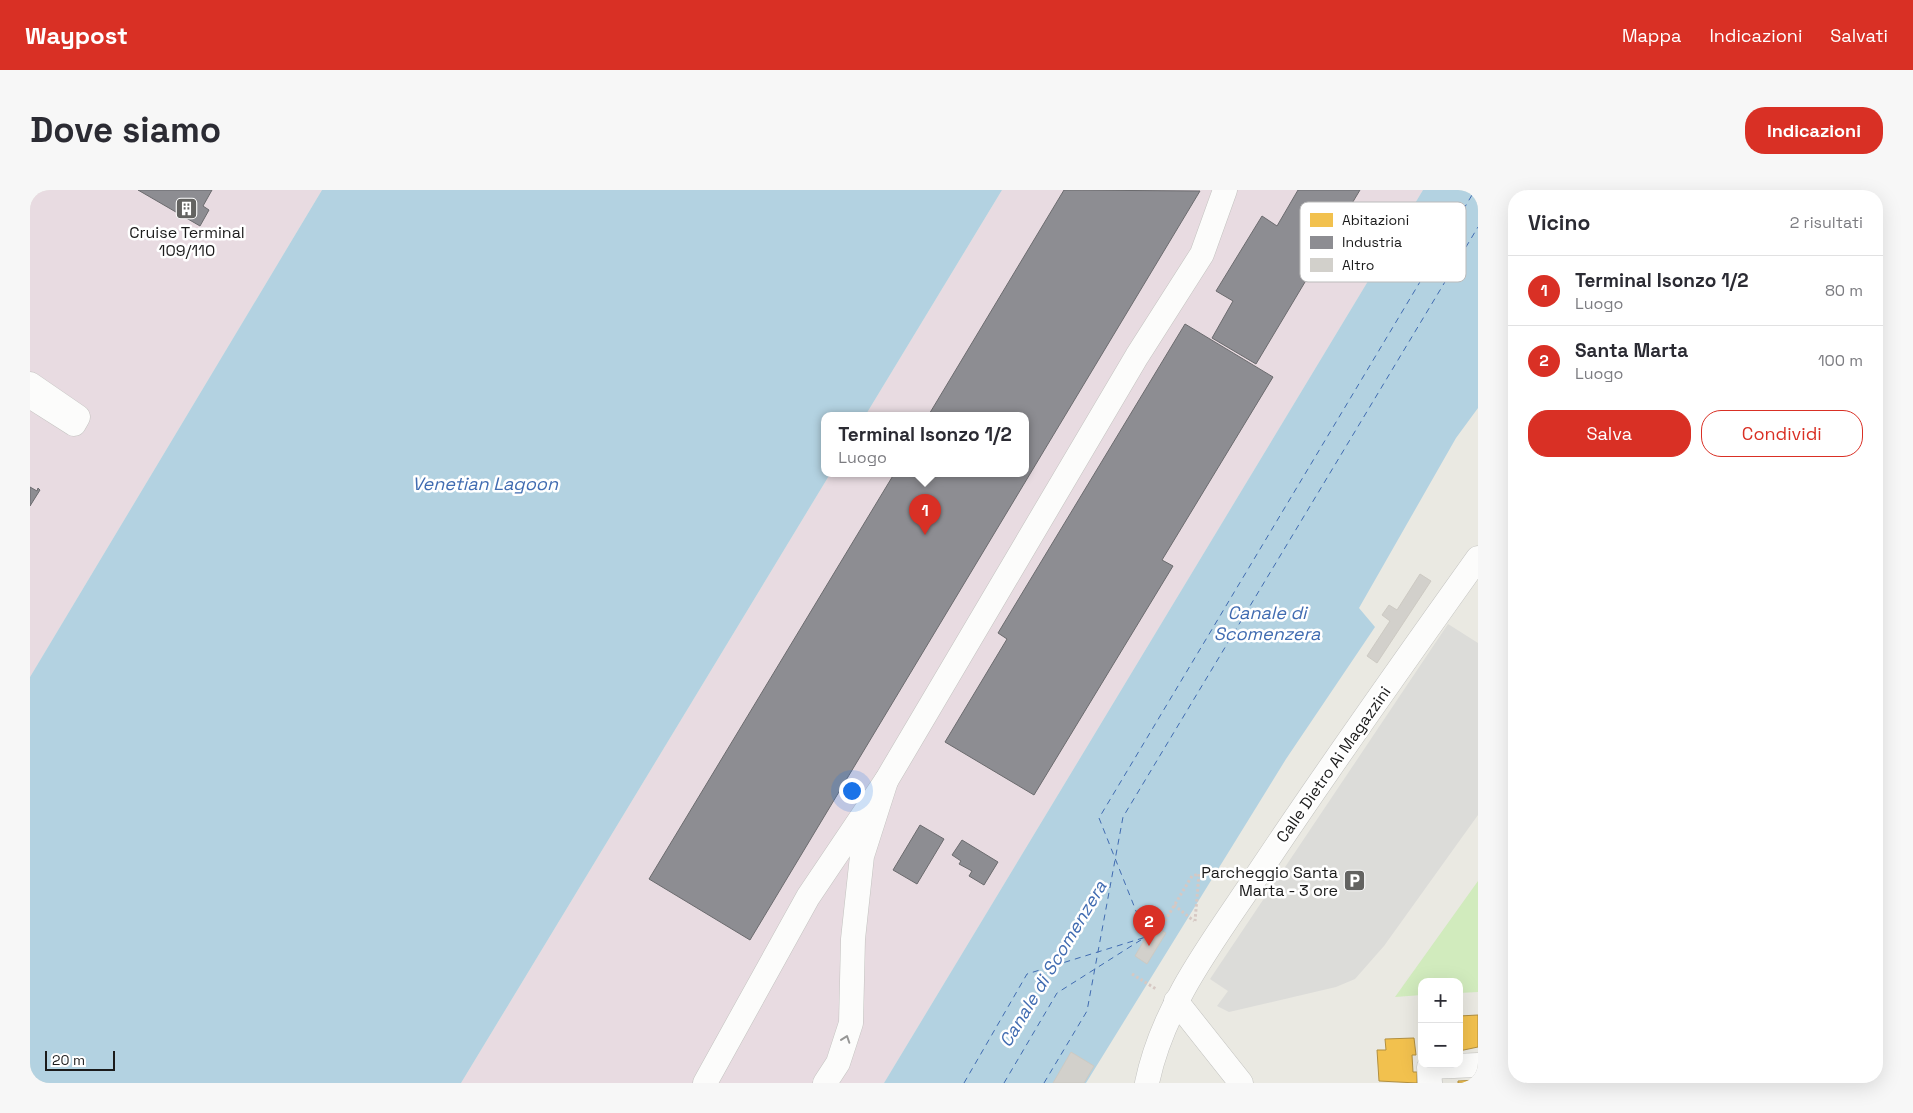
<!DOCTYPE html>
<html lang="it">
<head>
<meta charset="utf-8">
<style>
	:root { --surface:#fff; --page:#f7f7f7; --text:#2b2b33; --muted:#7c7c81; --line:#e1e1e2; --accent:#d93025 }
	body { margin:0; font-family:"Space Grotesk",sans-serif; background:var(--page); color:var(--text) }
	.controls { position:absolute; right:15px; bottom:15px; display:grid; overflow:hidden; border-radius:10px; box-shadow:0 5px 20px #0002 }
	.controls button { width:45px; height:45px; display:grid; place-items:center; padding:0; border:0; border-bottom:1px solid var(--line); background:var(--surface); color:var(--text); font:25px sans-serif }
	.scale { position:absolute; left:15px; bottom:12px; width:70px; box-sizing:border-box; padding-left:5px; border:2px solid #1b1b1b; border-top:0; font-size:14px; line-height:18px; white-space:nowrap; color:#1b1b1b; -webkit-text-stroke:4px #fff; paint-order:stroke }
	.you { position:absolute; left:821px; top:600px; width:18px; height:18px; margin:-12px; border:4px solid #fff; border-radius:50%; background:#1a73e8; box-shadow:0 0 0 8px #1a73e833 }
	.badge { display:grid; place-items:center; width:32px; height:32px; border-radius:50%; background:var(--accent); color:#fff; font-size:16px; font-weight:700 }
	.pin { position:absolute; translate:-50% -41px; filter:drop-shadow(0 1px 2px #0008) }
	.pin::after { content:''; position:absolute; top:26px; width:18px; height:15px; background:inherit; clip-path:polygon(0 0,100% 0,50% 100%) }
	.popup { position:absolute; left:791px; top:222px; width:208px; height:65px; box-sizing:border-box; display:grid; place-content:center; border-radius:10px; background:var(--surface); filter:drop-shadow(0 1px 4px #0005); font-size:16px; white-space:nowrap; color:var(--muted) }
	.popup b { font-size:19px; color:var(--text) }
	.popup::after { content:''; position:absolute; left:50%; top:100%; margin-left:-10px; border:10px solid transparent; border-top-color:var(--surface) }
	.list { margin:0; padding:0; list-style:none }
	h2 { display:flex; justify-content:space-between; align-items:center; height:65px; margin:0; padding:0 20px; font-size:21px }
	h2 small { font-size:16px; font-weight:400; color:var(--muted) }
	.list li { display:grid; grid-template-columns:32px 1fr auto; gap:15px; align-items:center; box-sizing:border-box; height:70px; padding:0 20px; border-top:1px solid var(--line) }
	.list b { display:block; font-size:19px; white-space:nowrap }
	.list p { margin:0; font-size:16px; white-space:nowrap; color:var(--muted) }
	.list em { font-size:16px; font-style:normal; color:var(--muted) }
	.actions { display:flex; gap:10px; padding:15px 20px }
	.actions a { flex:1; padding:11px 0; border:1px solid var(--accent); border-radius:20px; text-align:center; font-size:18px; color:var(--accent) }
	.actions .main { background:var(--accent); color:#fff }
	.map { position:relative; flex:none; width:1448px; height:893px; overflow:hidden; border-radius:20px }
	header { display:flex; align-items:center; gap:30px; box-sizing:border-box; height:70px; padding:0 25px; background:var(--accent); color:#fff }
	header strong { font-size:24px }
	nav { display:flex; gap:28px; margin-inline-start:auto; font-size:18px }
	.intro { display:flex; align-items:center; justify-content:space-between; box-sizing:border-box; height:120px; padding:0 30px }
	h1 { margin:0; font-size:35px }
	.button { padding:12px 22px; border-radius:20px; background:var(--accent); color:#fff; font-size:18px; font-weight:700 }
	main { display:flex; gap:30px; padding:0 30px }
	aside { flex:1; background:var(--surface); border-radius:20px; box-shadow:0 5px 20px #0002 }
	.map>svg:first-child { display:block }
	.industrial { fill:#e8dbe1 }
	.grass { fill:#d1ebbd }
	.parking { fill:#dcdcd9 }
	.water { fill:#b3d2e1 }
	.homes { fill:#f2c14e; stroke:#b28f3f }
	.industry { fill:#8d8d92; stroke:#6b6b6e }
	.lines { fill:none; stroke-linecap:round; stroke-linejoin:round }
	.ferry { stroke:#416cb1; stroke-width:1; stroke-dasharray:6 5; stroke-linecap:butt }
	.building { fill:#d2d0cb; stroke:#cdcac3 }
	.minor-casing { stroke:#c2c2bf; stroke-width:25 }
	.path { stroke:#d6c8c3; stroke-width:3; stroke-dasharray:2.5 2.5; stroke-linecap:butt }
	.minor { stroke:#fcfcfb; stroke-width:24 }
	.oneway { stroke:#979796 }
	.labels { text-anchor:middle; stroke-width:5; stroke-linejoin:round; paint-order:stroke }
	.poi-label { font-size:16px; fill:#1b1b1b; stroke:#fff }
	.street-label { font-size:16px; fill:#1b1b1b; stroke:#fff }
	.water-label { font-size:18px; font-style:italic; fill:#416cb1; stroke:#fff }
	.key { fill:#fff; stroke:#bbb; stroke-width:1 }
	.key-label { font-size:14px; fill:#1b1b1b }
</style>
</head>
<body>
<header>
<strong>Waypost</strong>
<nav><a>Mappa</a><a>Indicazioni</a><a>Salvati</a></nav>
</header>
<div class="intro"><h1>Dove siamo</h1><a class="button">Indicazioni</a></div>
<main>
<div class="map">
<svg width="1448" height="893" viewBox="0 0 1448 893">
	<rect width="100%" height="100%" fill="#eae9e2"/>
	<!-- industrial -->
	<g class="industrial">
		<path d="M0,0H292L0,487Z"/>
		<path d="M972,0H1393L854,893H431L800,284H995V226H835Z"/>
	</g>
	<!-- grass -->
	<path class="grass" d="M1448,691V802L1429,803V792H1392V805L1365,807Z"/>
	<!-- parking -->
	<path class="parking" d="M1418,434L1448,453V625L1354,756L1325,789L1306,797L1199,822L1187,816L1198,801L1180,789Z"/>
	<!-- water -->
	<g class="water">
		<path d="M292,0H972L835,226H795V284H800L431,893H0V487Z"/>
		<path d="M1393,0H1448V218L1426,248L1329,418L1345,437L1256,569L1056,893H854Z"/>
	</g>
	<!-- homes -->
	<g class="homes">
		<path d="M1448,825V857L1429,861V826Z"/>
		<path d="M1384,848L1386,865H1382L1383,882H1387V893L1349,891L1347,860H1356L1355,849Z"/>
		<path d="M1448,890V893H1428V891Z"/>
	</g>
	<!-- industry -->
	<g class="industry">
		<path d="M108,0H182L173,16L179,20L170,36Z"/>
		<path d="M1034,0L1170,1L720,750L619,689L864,284H995V226H898Z"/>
		<path d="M1268,0H1330L1226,174L1182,148L1203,111L1186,101L1232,26L1247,36Z"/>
		<path d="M1155,134L1243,187L1132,370L1143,376L1004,605L915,552L977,449L968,443Z"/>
		<path d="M0,297L7,301L8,298L10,300L0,316Z"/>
		<path d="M890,635L914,649L887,694L863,680Z"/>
		<path d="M932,650L968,672L954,695L939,686L942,681L929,674L931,671L922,665Z"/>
	</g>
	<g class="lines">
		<!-- ferry -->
		<g class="ferry">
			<path d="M1116,746L1069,628L1445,0"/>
			<path d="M934,893L997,784L1116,747"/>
			<path d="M974,893L1027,803L1114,748"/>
			<path d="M1014,893L1057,821L1093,627L1448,37"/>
		</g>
	</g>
	<!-- building -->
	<g class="building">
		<path d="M1390,384L1401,391L1347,473L1337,466L1360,431L1352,425L1359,415L1367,420Z"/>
		<path d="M1123,735L1136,743L1117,774L1105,766Z"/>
		<path d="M1041,862L1064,876L1054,893H1023Z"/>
	</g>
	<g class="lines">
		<defs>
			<g id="minor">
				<path d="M0,194L48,227L44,234L0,206"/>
				<path d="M856,591L1107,166L1172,64L1195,0"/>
				<path d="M1146,811L1211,893"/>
				<path d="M675,893L778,707L856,591L832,666L823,749L821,833L808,873L795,893"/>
				<path d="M1117,893C1133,815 1184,750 1228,684C1299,577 1373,473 1448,368"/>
				<path d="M1400,893L1399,877L1448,875"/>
			</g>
		</defs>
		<!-- minor casing -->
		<use href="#minor" class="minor-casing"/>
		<!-- path -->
		<g class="path">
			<path d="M1144,715L1164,731"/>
			<path d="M1116,746L1130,739L1162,686L1169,684L1165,731"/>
			<path d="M1102,784L1126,799"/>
		</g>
		<!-- minor -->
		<use href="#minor" class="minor"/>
	</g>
	<!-- one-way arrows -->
	<defs><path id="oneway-chevron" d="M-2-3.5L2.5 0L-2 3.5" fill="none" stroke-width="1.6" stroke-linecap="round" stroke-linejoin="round" transform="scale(1.25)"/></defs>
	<use class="oneway" href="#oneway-chevron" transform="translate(816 849) rotate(-71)"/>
	<!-- icons -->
	<defs>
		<symbol id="building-square" viewBox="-11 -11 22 22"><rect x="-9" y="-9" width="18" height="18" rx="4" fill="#636361" stroke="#fff"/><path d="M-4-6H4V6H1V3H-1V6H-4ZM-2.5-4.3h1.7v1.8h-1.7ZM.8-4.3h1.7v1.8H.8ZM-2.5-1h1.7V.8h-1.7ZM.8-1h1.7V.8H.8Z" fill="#fff"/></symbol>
		<symbol id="parking-square" viewBox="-11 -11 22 22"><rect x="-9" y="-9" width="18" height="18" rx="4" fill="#636361" stroke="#fff"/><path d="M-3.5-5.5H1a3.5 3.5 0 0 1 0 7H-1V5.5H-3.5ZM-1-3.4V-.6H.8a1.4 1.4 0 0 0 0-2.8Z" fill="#fff"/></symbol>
	</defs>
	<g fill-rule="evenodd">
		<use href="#building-square" x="144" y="6" width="25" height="25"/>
		<use href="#parking-square" x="1312" y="678" width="25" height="25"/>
	</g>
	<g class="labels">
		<!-- poi labels -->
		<g class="poi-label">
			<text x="157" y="48">Cruise Terminal<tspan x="157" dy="18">109/110</tspan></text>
			<text x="1308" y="688" text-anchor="end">Parcheggio Santa<tspan x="1308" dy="18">Marta - 3 ore</tspan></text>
		</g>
		<!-- street labels -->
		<g class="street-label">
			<text transform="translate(1303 574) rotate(-55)" y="6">Calle Dietro Ai Magazzini</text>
		</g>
		<!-- water labels -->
		<g class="water-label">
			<text x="455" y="300">Venetian Lagoon</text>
			<text x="1237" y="429">Canale di<tspan x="1237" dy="21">Scomenzera</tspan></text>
			<text transform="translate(1023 774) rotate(-59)" y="6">Canale di Scomenzera</text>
		</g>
	</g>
	<!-- legend -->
	<rect x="1270" y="12" width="166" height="80" rx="8" class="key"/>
	<rect x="1280" y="23" width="23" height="14" fill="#f2c14e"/>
	<rect x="1280" y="46" width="23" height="13" fill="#8d8d92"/>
	<rect x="1280" y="68" width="23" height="14" fill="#d2d0cb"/>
	<g class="key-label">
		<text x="1312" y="35">Abitazioni</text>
		<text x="1312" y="57">Industria</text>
		<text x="1312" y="80">Altro</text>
	</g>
</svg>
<div class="controls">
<button>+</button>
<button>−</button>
</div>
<div class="scale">20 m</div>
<div class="you"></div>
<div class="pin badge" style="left:895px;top:345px">1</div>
<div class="popup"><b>Terminal Isonzo 1/2</b>Luogo</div>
<div class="pin badge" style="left:1119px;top:756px">2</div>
</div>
<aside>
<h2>Vicino<small>2 risultati</small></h2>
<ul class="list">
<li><span class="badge">1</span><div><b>Terminal Isonzo 1/2</b><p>Luogo</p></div><em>80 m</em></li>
<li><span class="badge">2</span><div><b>Santa Marta</b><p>Luogo</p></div><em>100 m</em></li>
</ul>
<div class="actions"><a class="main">Salva</a><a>Condividi</a></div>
</aside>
</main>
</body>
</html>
